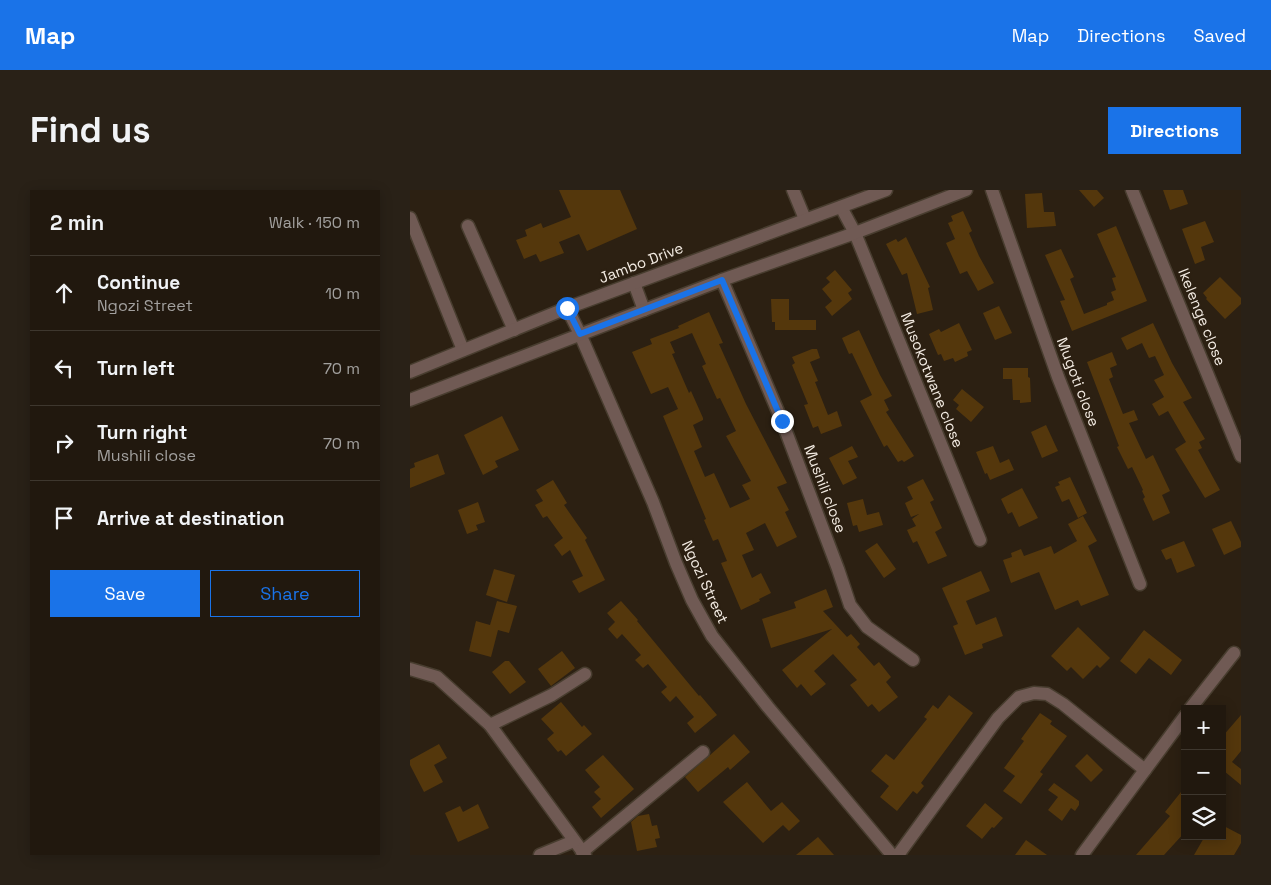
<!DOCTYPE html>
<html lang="en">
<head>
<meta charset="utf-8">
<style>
	:root { --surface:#21180e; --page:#292117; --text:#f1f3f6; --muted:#a2a09e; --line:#3e372e; --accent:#1a73e8 }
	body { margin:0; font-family:"Space Grotesk",sans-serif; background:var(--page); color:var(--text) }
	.controls { position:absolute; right:15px; bottom:15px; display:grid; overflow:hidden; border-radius:0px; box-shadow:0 2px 12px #0003 }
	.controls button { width:45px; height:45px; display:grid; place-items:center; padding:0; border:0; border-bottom:1px solid var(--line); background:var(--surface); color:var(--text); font:25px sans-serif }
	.stop { position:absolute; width:15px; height:15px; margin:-11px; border:4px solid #1a73e8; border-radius:50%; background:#fff }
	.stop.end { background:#1a73e8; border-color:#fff; box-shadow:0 1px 5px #0008 }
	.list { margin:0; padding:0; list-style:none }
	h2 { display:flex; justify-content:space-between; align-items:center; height:65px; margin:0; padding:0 20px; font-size:21px }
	h2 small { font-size:16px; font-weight:400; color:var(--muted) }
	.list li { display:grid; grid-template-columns:32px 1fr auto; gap:15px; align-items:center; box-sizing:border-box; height:75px; padding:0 20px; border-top:1px solid var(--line) }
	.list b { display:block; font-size:19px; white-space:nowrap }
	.list p { margin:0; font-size:16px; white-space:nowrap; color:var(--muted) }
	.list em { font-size:16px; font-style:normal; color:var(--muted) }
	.actions { display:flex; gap:10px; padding:15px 20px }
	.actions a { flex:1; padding:11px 0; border:1px solid var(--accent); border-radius:0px; text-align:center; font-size:18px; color:var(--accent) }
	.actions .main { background:var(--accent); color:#fff }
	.icon { flex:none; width:28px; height:28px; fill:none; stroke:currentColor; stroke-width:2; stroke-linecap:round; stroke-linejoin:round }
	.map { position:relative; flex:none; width:831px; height:665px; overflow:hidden; border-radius:0px }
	header { display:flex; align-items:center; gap:30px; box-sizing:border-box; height:70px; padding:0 25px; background:var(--accent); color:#fff }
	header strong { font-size:24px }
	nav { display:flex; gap:28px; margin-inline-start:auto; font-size:18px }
	.intro { display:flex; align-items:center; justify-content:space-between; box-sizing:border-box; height:120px; padding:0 30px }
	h1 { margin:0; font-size:35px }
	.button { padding:12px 22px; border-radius:0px; background:var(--accent); color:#fff; font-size:18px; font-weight:700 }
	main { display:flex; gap:30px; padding:0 30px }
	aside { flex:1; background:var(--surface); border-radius:0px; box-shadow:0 2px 12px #0003 }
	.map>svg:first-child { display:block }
	.building { fill:#54370c; fill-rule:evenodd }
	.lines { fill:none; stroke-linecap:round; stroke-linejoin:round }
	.minor-casing { stroke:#483d2f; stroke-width:15 }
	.minor { stroke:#705a54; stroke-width:12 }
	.route { stroke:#1a73e8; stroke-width:6 }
	.labels { text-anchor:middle; stroke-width:4; stroke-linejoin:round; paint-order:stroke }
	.street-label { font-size:15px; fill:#f4ece3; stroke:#2c2012 }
</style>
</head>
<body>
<header>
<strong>Map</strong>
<nav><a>Map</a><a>Directions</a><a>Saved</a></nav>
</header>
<div class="intro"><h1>Find us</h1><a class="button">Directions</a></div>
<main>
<aside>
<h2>2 min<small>Walk · 150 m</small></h2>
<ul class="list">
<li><svg class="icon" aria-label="ahead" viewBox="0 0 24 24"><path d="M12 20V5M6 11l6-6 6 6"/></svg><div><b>Continue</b><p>Ngozi Street</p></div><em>10 m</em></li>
<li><svg class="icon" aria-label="left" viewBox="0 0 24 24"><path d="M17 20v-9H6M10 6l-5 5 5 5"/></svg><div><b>Turn left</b></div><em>70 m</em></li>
<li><svg class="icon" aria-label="right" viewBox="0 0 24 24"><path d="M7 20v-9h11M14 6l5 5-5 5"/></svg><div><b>Turn right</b><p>Mushili close</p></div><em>70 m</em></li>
<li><svg class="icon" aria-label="arrive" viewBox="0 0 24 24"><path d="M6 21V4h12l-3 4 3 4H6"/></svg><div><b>Arrive at destination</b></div></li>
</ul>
<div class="actions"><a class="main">Save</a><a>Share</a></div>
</aside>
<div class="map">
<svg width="831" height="665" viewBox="0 0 831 665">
	<rect width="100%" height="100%" fill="#2c2012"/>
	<!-- building -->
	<g class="building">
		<path d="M149,0H210L227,39L177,61L169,44L149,52L154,63L130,72L126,64L114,69L106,50L117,46L115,40L131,33L133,38L161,27Z"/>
		<path d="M669,0H687L694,8L684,17Z"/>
		<path d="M753,0H773L778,14L760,20Z"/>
		<path d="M632,3L634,22H644L646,36L617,38L615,4Z"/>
		<path d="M553,21L562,41L559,43L569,66L584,93L568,101L557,81L550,84L536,53L545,49L538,33L543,31L541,26Z"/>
		<path d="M795,31L804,52L791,57L795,70L785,74L772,39Z"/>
		<path d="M706,36L737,111L662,141L650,111L655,110L635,65L651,59L664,87L660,89L674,124L697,115V113L704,110L701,102L706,100L702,88L706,87L687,44Z"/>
		<path d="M496,47L520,97L518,98L523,120L507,124L497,83L492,85L476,54L486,49L488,52Z"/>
		<path d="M425,80L442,100L438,103L442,109L422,126L415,117L422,111L412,99L420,92L416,88Z"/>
		<path d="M810,87L831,108V114L815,129L796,109L797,108L793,103Z"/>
		<path d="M361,109H379V130H406V140H365V132H362Z"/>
		<path d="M589,116L602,143L585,150L573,123Z"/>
		<path d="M299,122L313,153L309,154L336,214L377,293L367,297L379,320L375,322L387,347L367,357L355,333L336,343L344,360L332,365L342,388L351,383L361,403L349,409L350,411L331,420L311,373L317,371L308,349L303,351L294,330L296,329L253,226L268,219L258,197L241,204L222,162L242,154L240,149L269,138L268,136ZM282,143L296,174L292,176L307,209L310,208L326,241L316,246L341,291L332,295L340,309L320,318L304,283L295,287L284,261L292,257L283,235L293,230V228L281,201L279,203L262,164L265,163L260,152Z"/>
		<path d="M549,133L562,160L557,162L558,166L545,172L543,168L534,171L531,164L528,165L519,144L529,139L531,142Z"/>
		<path d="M743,133L762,173L782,208L773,212L795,249L789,252L792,258L788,260L810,300L795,308L765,259L776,252L758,221L749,226L742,214L754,207L744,190L754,185L745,166L739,168L732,153L717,160L711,148Z"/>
		<path d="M449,140L470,185L482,206L474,210L479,220L476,222L504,266L494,272L492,270L488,272L477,255L474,257L450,211L462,205L442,163L439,164L432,148Z"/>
		<path d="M402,159H407L410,168L400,172L408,191L405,192L418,225L427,221L432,236L411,244L408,236L403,238L394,215L398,214L382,175L385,173L382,167Z"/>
		<path d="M702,162L707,175L700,178L703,187L699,189L713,224L724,220L728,230L719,233L736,269L743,265L760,301L752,305L760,323L743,331L733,309L735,307L732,301L733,300L722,277L718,279L707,257L709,256L677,172Z"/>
		<path d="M593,178H618V187L620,188L621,212L610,213V210H603L602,189H593Z"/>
		<path d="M552,199L574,217L561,232L546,219L549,215L543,210Z"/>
		<path d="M92,226L109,260L85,271L88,277L73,285L54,245Z"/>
		<path d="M636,235L648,261L632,268L621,242Z"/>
		<path d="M442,256L448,267L438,271L447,288L433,295L419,268Z"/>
		<path d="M583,256L590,273L599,269L604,280L580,290L577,283L575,284L566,262Z"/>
		<path d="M28,264L35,284L0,298V279L5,277L4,273Z"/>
		<path d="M660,287L677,323L668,328L659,309L652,312L645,297L650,295L648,292Z"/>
		<path d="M513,289L524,310L520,312L532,338L525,342L537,366L518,374L507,351L503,353L497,340L506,336L502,329L509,324L501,327L495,313L503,309L497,297Z"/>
		<path d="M143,290L157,313L154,315L177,348L175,350L195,390L169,403L162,391L173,386L160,360L152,366L144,355L153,348L137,326L133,328L125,315L133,311L126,300Z"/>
		<path d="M612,298L628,328L609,337L602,322L598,324L591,309Z"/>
		<path d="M453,309L457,325L469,322L473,335L449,342L447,335L443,336L437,313Z"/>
		<path d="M68,312L75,332L66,335L68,340L57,344L48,320Z"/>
		<path d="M673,326L687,351L678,356L699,405L671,416L668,410L645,420L629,382L601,393L593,370L602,367L601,363L611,359L614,366L641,356L644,364L667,351L658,334Z"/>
		<path d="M821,331L831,352V357L814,365L802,339Z"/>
		<path d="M774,351L785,376L767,383L761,368L756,370L751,360Z"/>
		<path d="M467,353L486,379L474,388L455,361Z"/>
		<path d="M84,379L105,385L97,412L76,405Z"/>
		<path d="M571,381L580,401L556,411L566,435L586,427L593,446L572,454L573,458L555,465L543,436L548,434L532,398Z"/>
		<path d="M416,399L423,417L413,421L437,447L441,444L450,454L447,457L464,476L469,472L481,487L476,492L488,507L469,522L462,514L458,517L440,495L447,490L423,464L404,481L416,494L401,506L391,494L387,498L372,480L422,439L361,458L352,429L386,418L384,412Z"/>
		<path d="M87,411L107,416L99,443L88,440L81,467L59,461L66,431L80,435Z"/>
		<path d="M211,411L228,430L227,431L289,506L290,505L307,525L285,543L277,533L284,527L266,506L260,512L251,502L257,497L238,474L233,478L225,470L231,465L212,444L207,449L198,439L205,432L197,423Z"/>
		<path d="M668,437L700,468L690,478L687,475L673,489L661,477L657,481L641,466Z"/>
		<path d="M734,440L772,470L761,485L739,468L726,484L710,471Z"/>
		<path d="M152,461L165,478L141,496L128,479Z"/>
		<path d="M95,471H99L116,492L100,504L82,482Z"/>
		<path d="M539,505L563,523L511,593L514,596L507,604L503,601L487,621L470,607L479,596L461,581L476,564L484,570L517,529L514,527L523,515L528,519Z"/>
		<path d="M151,512L172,537L174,535L182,544L156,566L151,560L148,562L137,549L144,543L131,529Z"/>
		<path d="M630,523L642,531L640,534L657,546L630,582L633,584L611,614L593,601L605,586L594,578L614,551L611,549Z"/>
		<path d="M831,525V561L822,572L831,579V595L814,581L812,583V547Z"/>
		<path d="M324,544L340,562L320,580L318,577L288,602L275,587Z"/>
		<path d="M29,554L37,568L24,575L33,592L14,602L0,575V570Z"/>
		<path d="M677,564L693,580L681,592L665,576Z"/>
		<path d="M193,565L224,599L191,628L182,617L191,609L184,602L190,597L175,580Z"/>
		<path d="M337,592L361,621L372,612L390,631L379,641L373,635L353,653L313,612Z"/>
		<path d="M644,593L669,611V615L665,621L661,618L652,631L638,620L648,607L638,600Z"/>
		<path d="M775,597V642L754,665H726L760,626L755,622Z"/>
		<path d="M575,613L593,628L584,638L582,637L572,649L556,636Z"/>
		<path d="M68,614L79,638L48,652L35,623L50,616L53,622Z"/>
		<path d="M239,624L242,636L247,635L250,648L245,649L247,657L227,661L221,632L228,626Z"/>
		<path d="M812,635L831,645V653L824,665H784L795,646H812Z"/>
		<path d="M408,647L424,665H386Z"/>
		<path d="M616,650L637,665H605Z"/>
	</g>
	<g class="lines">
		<defs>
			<g id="minor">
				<path d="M383,0L395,29"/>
				<path d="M582,0L648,187L730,394"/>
				<path d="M722,0L831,266"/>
				<path d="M431,17L445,43L570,350"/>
				<path d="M0,28L53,160"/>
				<path d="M58,36L104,140"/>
				<path d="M312,90L372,231L428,379L440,415L457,437L503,470"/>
				<path d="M224,93L234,120"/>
				<path d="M157,118L170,144L243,312L266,373L282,410L302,446L358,517L482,665"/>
				<path d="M0,182L157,118L476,0"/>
				<path d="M0,210L312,90L445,43L556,0"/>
				<path d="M0,479L27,487L80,535L175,665"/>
				<path d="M780,519L824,463"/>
				<path d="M80,535L142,505L175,484"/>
				<path d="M172,662L293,562"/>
				<path d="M130,665L164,651"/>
				<path d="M488,665L588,528L609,507L624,503L637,504L653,514L735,580"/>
				<path d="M672,665L775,526"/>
			</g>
		</defs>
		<!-- minor casing -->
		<use href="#minor" class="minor-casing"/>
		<!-- minor -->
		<use href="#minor" class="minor"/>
	</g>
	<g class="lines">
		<!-- route -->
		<path class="route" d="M157,118L170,144L312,90L372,231"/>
	</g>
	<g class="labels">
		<!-- street labels -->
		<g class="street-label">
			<text transform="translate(231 73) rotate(-21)" y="5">Jambo Drive</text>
			<text transform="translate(792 127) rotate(68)" y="5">Ikelenge close</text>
			<text transform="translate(522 190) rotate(68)" y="5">Musokotwane close</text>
			<text transform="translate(668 192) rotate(69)" y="5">Mugoti close</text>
			<text transform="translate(415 299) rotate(69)" y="5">Mushili close</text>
			<text transform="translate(295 392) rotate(65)" y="5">Ngozi Street</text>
		</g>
	</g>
</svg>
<div class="controls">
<button>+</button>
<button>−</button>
<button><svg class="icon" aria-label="layers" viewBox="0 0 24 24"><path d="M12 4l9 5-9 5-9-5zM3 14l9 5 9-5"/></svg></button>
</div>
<div class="stop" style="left:157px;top:118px"></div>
<div class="stop end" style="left:372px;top:231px"></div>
</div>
</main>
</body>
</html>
